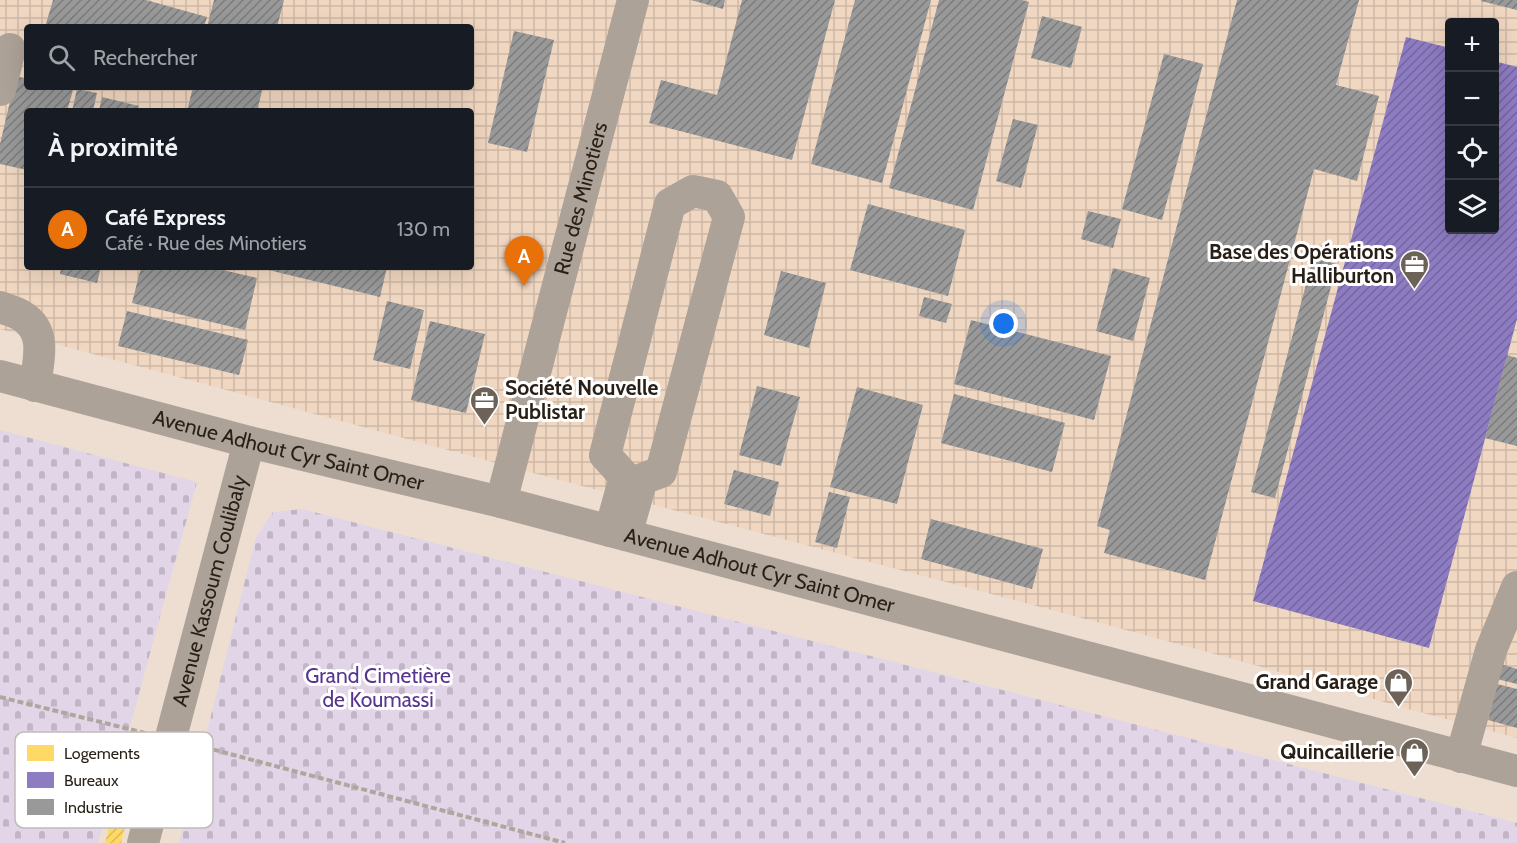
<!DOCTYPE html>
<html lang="fr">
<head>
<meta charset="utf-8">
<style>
	:root { --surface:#171b24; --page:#20242c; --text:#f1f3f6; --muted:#9ea1a6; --line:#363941; --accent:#2563eb }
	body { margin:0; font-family:Cabin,sans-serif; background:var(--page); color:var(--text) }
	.controls { position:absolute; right:18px; top:18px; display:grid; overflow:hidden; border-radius:6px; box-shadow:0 6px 24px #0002 }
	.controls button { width:54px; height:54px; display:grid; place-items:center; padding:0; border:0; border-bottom:2px solid var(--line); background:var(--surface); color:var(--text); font:30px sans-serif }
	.you { position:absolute; left:1004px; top:324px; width:21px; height:21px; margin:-15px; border:4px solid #fff; border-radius:50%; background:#1a73e8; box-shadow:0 0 0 9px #1a73e833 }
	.badge { display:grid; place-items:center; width:39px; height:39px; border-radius:50%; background:var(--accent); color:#fff; font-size:20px; font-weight:700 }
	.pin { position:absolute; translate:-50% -50px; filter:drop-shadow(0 2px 3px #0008) }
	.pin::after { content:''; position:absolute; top:32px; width:21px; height:18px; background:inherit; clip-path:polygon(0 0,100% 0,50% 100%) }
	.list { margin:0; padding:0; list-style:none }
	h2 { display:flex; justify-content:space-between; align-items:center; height:78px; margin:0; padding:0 24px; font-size:26px }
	h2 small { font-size:20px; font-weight:400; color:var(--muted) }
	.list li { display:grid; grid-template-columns:39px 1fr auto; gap:18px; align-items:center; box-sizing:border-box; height:84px; padding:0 24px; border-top:2px solid var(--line) }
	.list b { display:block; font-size:22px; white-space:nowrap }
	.list p { margin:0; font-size:20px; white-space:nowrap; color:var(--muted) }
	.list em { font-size:20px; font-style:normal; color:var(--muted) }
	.icon { flex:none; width:33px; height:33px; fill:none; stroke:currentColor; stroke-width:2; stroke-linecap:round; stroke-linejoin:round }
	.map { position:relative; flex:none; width:1517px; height:843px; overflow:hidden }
	.search { position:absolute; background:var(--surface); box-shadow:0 6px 24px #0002; left:24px; top:24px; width:450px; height:66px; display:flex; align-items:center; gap:15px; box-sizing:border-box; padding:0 21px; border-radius:6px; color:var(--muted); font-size:22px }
	.panel { position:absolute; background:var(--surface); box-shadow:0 6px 24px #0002; left:24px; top:108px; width:450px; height:162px; border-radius:6px }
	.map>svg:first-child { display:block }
	.industrial { fill:url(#industrial-grid); fill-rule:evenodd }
	.cemetery { fill:url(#cemetery-stones) }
	.homes { fill:url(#homes-hatch) }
	.offices { fill:url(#offices-hatch) }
	.industry { fill:url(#industry-hatch) }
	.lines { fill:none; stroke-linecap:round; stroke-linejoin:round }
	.path { stroke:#b0a69d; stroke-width:4; stroke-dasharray:6 3; stroke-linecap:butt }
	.minor { stroke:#ada298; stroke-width:32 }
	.labels { text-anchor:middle; stroke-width:6; stroke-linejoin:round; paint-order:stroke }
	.street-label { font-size:21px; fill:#281f16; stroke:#fff }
	.poi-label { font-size:21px; font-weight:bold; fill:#281f16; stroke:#fff; text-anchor:end }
	.park-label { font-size:21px; fill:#583491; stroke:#fff }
	.key { fill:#fff; stroke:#bebcb9; stroke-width:1.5 }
	.key-label { font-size:16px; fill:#281f16 }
</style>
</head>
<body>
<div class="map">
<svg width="1517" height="843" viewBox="0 0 1517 843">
	<defs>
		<pattern id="industrial-grid" width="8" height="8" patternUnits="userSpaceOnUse" patternTransform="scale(1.5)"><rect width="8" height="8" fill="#f0d7c1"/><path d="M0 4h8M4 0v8" fill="none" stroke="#ceb8a5"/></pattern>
		<pattern id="cemetery-stones" width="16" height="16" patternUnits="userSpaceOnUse" patternTransform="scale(1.5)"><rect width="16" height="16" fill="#e2d5e8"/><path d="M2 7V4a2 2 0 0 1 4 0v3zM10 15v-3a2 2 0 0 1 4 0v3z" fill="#c2b6c6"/></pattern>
		<pattern id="homes-hatch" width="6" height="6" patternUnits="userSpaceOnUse" patternTransform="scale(1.5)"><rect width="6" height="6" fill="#ffd966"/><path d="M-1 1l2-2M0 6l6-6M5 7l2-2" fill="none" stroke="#dbba58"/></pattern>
		<pattern id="offices-hatch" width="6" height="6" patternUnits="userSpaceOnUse" patternTransform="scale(1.5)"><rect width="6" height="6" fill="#8e7cc3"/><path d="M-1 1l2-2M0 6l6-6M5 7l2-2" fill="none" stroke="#74659d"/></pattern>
		<pattern id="industry-hatch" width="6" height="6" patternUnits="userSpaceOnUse" patternTransform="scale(1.5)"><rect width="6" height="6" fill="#999"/><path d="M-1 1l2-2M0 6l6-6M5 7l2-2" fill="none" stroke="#7d7c7c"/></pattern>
	</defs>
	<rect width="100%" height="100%" fill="#edded1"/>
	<!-- industrial -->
	<path class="industrial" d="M0,0H1517V738L1412,710L1237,660L1063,613L537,474L0,329ZM1450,22H1494V230H1450ZM27,27H471V87H27ZM27,111H471V267H27Z"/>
	<!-- cemetery -->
	<g class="cemetery">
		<path d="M0,430L197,482L98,843H0Z"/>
		<path d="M302,509L1517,823V843H179L256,537L273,512Z"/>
	</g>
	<!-- homes -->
	<path class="homes" d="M119,790L133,793L121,843H105Z"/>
	<!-- offices -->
	<path class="offices" d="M1406,37L1450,48V230H1494V61L1517,67V319L1429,648L1253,601Z"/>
	<!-- industry -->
	<g class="industry">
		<path d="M53,0H146L207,17L204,27H45Z"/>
		<path d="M214,0H284L277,27H207Z"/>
		<path d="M691,0H725L723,9Z"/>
		<path d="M742,0H835L792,160L649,123L661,80L717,95Z"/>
		<path d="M855,0H931L882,183L811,164Z"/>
		<path d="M939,0H1022L1029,2L973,210L889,188Z"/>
		<path d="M1237,0H1359L1336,85L1379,96L1357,181L1314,169L1205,580L1104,553L1110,530L1097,526Z"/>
		<path d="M1481,0H1517V10L1481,1Z"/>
		<path d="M1042,16L1082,27L1071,68L1031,58Z"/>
		<path d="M514,31L554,40L527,152L488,143Z"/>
		<path d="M1164,54L1203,64L1162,220L1122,209Z"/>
		<path d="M16,76L27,79V87H61L73,90L67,111H27V170L0,164V144Z"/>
		<path d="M193,87H263L257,111H187Z"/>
		<path d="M77,89L97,93L93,111H72Z"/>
		<path d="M102,97L139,106L138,111H99Z"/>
		<path d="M1013,119L1038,125L1021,188L996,181Z"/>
		<path d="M868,204L965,230L948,296L850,270Z"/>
		<path d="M1088,211L1121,219L1113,248L1081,239Z"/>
		<path d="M1313,258L1337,264L1275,498L1251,492Z"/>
		<path d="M61,267H101L97,283L60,274Z"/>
		<path d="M141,267H210L257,278L245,330L132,303Z"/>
		<path d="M256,267H387L380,297Z"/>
		<path d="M1113,268L1150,278L1133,341L1096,331Z"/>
		<path d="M781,271L826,283L809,348L764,335Z"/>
		<path d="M924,297L952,304L946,323L919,316Z"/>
		<path d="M387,301L424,310L410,369L373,360Z"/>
		<path d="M127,311L248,340L239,375L118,346Z"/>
		<path d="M971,320L1111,356L1094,420L954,384Z"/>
		<path d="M430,321L485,334L466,413L411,400Z"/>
		<path d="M1507,355L1517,358V446L1485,438Z"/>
		<path d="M757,386L800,397L781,466L739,455Z"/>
		<path d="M857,387L923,405L897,504L830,487Z"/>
		<path d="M954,394L1065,423L1052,472L941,443Z"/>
		<path d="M734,470L779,482L770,516L724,504Z"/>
		<path d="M829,492L850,497L837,548L815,542Z"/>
		<path d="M931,519L1043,549L1032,589L921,559Z"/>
		<path d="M1501,664L1517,669V684L1497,679Z"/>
		<path d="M1497,684L1517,689V728L1488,720Z"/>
	</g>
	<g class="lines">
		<!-- path -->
		<g class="path">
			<path d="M0,697L145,733"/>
			<path d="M196,745L565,843"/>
		</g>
		<!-- minor -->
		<g class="minor">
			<path d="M0,90L10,49"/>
			<path d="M0,307C7,310 16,312 22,316C48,332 38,361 35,386"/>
			<path id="s1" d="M0,376L249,442L501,502L1517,771"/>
			<path id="s2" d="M501,502L633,0"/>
			<path d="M610,531L625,477L605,455L670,204L693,191L717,196L729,217L661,472L642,479L626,535"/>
			<path d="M1461,757L1491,650L1517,587"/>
			<path id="s3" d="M143,843L249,442"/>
		</g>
	</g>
	<!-- icons -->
	<defs>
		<symbol id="office-pin" viewBox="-11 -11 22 30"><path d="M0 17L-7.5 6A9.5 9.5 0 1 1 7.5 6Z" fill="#6d6257" stroke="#fff"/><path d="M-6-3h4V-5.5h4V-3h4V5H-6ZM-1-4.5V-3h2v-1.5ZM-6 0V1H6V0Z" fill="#fff"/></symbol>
		<symbol id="shop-pin" viewBox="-11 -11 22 30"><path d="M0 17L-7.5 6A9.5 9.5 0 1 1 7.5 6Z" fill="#6d6257" stroke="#fff"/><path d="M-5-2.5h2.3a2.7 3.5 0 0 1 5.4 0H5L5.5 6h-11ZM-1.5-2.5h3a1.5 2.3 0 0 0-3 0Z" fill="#fff"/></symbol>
	</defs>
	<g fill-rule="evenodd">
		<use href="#office-pin" x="1398" y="248" width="33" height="45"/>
		<use href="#office-pin" x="468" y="384" width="33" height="45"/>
		<use href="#shop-pin" x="1382" y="666" width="33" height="45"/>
		<use href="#shop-pin" x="1398" y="736" width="33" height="45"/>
	</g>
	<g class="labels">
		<!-- street labels -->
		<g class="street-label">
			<text dy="7" stroke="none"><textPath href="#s2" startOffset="314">Rue des Minotiers</textPath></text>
			<text dy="7" stroke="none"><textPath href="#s1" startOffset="298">Avenue Adhout Cyr Saint Omer</textPath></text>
			<text dy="7" stroke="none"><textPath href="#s1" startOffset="784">Avenue Adhout Cyr Saint Omer</textPath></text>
			<text dy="7" stroke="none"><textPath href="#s3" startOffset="261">Avenue Kassoum Coulibaly</textPath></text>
		</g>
		<!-- poi labels -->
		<g class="poi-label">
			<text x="1394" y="259">Base des Opérations<tspan x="1394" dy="24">Halliburton</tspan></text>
			<text x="505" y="395" text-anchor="start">Société Nouvelle<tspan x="505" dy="24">Publistar</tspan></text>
			<text x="1378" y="689">Grand Garage</text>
			<text x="1394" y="759">Quincaillerie</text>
		</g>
		<!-- park labels -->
		<g class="park-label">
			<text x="378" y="683">Grand Cimetière<tspan x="378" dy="24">de Koumassi</tspan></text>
		</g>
	</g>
	<!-- legend -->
	<rect x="15" y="732" width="198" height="96" rx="9" class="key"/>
	<rect x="27" y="745" width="27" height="16" fill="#ffd966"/>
	<rect x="27" y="772" width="27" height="16" fill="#8e7cc3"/>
	<rect x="27" y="799" width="27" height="16" fill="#999"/>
	<g class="key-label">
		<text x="64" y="759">Logements</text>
		<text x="64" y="786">Bureaux</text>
		<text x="64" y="813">Industrie</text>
	</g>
</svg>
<div class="controls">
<button>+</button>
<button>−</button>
<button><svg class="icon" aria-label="locate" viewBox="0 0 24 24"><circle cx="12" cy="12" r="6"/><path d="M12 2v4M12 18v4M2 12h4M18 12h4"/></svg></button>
<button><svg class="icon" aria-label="layers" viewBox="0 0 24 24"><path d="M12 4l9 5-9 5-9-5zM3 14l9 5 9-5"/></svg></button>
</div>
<div class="you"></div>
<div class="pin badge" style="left:524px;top:286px;background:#e8710a">A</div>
<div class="search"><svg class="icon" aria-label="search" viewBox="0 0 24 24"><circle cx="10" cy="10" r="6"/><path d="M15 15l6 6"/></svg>Rechercher</div>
<section class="panel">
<h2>À proximité<small></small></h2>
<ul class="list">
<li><span class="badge" style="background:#e8710a">A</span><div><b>Café Express</b><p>Café · Rue des Minotiers</p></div><em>130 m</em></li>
</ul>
</section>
</div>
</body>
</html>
